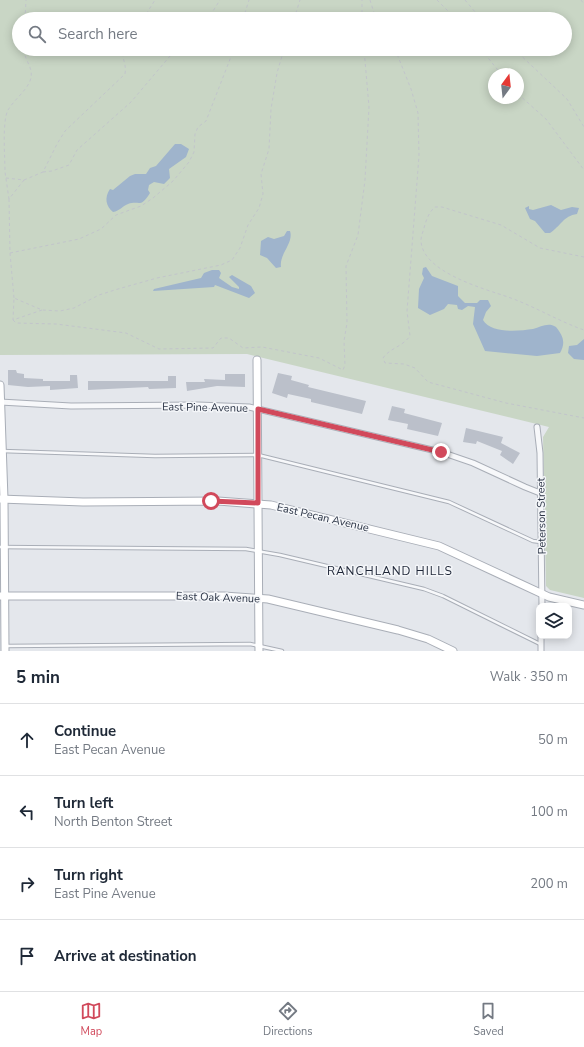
<!DOCTYPE html>
<html lang="en">
<head>
<meta charset="utf-8">
<style>
	:root { --surface:#fff; --page:#f6f6f7; --text:#1f2937; --muted:#747a83; --line:#e0e1e3; --accent:#d1495b }
	body { margin:0; font-family:"Nunito Sans",sans-serif; background:var(--page); color:var(--text) }
	.controls { position:absolute; right:12px; bottom:12px; display:grid; overflow:hidden; border-radius:8px; box-shadow:0 2px 10px #0003 }
	.controls button { width:36px; height:36px; display:grid; place-items:center; padding:0; border:0; border-bottom:1px solid var(--line); background:var(--surface); color:var(--text); font:20px sans-serif }
	.compass { position:absolute; left:488px; top:68px; width:36px; height:36px; border-radius:50%; background:var(--surface); box-shadow:0 2px 10px #0003; rotate:15deg }
	.stop { position:absolute; width:12px; height:12px; margin:-9px; border:3px solid #d1495b; border-radius:50%; background:#fff }
	.stop.end { background:#d1495b; border-color:#fff; box-shadow:0 1px 4px #0008 }
	.list { margin:0; padding:0; list-style:none }
	h2 { display:flex; justify-content:space-between; align-items:center; height:52px; margin:0; padding:0 16px; font-size:17px }
	h2 small { font-size:13px; font-weight:400; color:var(--muted) }
	.list li { display:grid; grid-template-columns:26px 1fr auto; gap:12px; align-items:center; box-sizing:border-box; height:72px; padding:0 16px; border-top:1px solid var(--line) }
	.list b { display:block; font-size:15px; white-space:nowrap }
	.list p { margin:0; font-size:13px; white-space:nowrap; color:var(--muted) }
	.list em { font-size:13px; font-style:normal; color:var(--muted) }
	.icon { flex:none; width:22px; height:22px; fill:none; stroke:currentColor; stroke-width:2; stroke-linecap:round; stroke-linejoin:round }
	.map { position:relative; flex:none; width:584px; height:651px; overflow:hidden }
	.search { position:absolute; background:var(--surface); box-shadow:0 2px 10px #0003; left:12px; right:12px; top:12px; height:44px; display:flex; align-items:center; gap:10px; box-sizing:border-box; padding:0 14px; border-radius:22px; color:var(--muted); font-size:15px }
	.sheet { height:340px; background:var(--surface) }
	nav { display:flex; justify-content:space-around; align-items:center; box-sizing:border-box; height:56px; border-top:1px solid var(--line); background:var(--surface); font-size:11px; color:var(--muted) }
	nav a { display:grid; justify-items:center; gap:2px }
	nav .on { color:var(--accent) }
	.map>svg:first-child { display:block }
	.green { fill:#c9d6c5; fill-rule:evenodd }
	.water { fill:#9fb4cc }
	.building { fill:#bbc0ca }
	.lines { fill:none; stroke-linecap:round; stroke-linejoin:round }
	.lane-casing { stroke:#a9aeb7; stroke-width:4.5 }
	.street-casing { stroke:#a9aeb7; stroke-width:7 }
	.secondary-casing { stroke:#a9aeb7; stroke-width:9 }
	.path { stroke:#c2c5cb; stroke-width:1; stroke-dasharray:3 3; stroke-linecap:butt }
	.lane { stroke:#f7f8fa; stroke-width:2.5 }
	.street { stroke:#f7f8fa; stroke-width:5 }
	.secondary { stroke:#fff; stroke-width:7 }
	.route { stroke:#d1495b; stroke-width:5 }
	.labels { text-anchor:middle; stroke-width:3; stroke-linejoin:round; paint-order:stroke }
	.street-label { font-size:11px; fill:#2b3445; stroke:#f4f6f9 }
	.neighbourhood-label { font-size:12px; letter-spacing:1px; fill:#1d2536; stroke:#f4f6f9 }
</style>
</head>
<body>
<div class="map">
<svg width="584" height="651" viewBox="0 0 584 651">
	<rect width="100%" height="100%" fill="#e4e7ec"/>
	<!-- green -->
	<path class="green" d="M0,0H584V598L550,590L546,586L543,437L549,427L247,354L0,355ZM19,19H565V49H19ZM494,74H518V98H494Z"/>
	<!-- water -->
	<g class="water">
		<path d="M175,144H181L189,149L186,157L169,169L170,178L164,184L154,182L149,185L148,190L150,193C140,209 140,200 128,204C122,206 120,211 113,212C106,206 104,198 110,189L113,190L130,176L135,174H146L150,168L156,166Z"/>
		<path d="M551,205L561,210L572,207L579,208L577,214C563,216 561,226 550,233H545L535,221L530,219L525,208L529,206V209L533,210Z"/>
		<path d="M287,231H290C294,243 279,254 281,267L276,268L267,258L260,255L261,241L268,237L274,239L284,236Z"/>
		<path d="M426,267L432,276L458,286V296L465,303H477L480,300H488L491,306L486,312L483,320C491,334 519,331 533,329C541,327 548,322 556,327C563,336 566,342 560,353L537,356L485,351L473,324L475,307L468,306L462,310L458,309L457,305L448,304L444,309L430,315L418,308L419,289L424,278L422,274L423,268Z"/>
		<path d="M212,270H219L221,273L219,278L232,287L239,289V287L229,277L232,275L251,286L255,293L249,298L215,285L214,287L153,291L154,289L201,278L204,273Z"/>
		<path d="M584,339V360L574,359L568,353L569,346L577,345Z"/>
	</g>
	<!-- building -->
	<g class="building">
		<path d="M8,370H16L17,373L24,374V378L43,379V381H70V375H77L78,388L50,390V386L28,387L8,385Z"/>
		<path d="M278,373L292,376L291,380L309,385L308,387L366,401L362,414L311,402V399L288,394L287,398L272,393Z"/>
		<path d="M225,374H245V387L217,386L187,391L186,382H205L204,379L225,380Z"/>
		<path d="M168,376H176V388L149,389L148,387L88,390V381H168Z"/>
		<path d="M392,406L405,409L404,413L442,423L438,436L407,429L408,424L388,420Z"/>
		<path d="M466,428L503,437L501,443L520,453L513,464L500,455L502,451L477,441L476,444L463,442Z"/>
	</g>
	<g class="lines">
		<defs>
			<g id="lane">
				<path d="M2,451L155,456L258,455L449,502L533,541L541,542"/>
				<path d="M0,547L246,549L280,555L424,589L443,596L540,644"/>
				<path d="M6,646L250,644L282,651"/>
			</g>
			<g id="street">
				<path d="M0,402L71,406L198,405L249,407L441,452L473,463L525,487L540,493"/>
				<path d="M537,427L540,453L542,606"/>
				<path d="M541,651V636"/>
			</g>
			<g id="secondary">
				<path d="M257,360L259,651"/>
				<path d="M0,385L4,499L5,651"/>
				<path d="M0,499L83,502L218,501L271,505L439,546L549,597L584,605"/>
				<path d="M0,596H224L268,599L398,630L428,639L453,651"/>
			</g>
		</defs>
		<!-- lane casing -->
		<use href="#lane" class="lane-casing"/>
		<!-- street casing -->
		<use href="#street" class="street-casing"/>
		<!-- secondary casing -->
		<use href="#secondary" class="secondary-casing"/>
		<!-- path -->
		<g class="path">
			<path d="M370,0L376,19"/>
			<path d="M437,0L456,19"/>
			<path d="M465,0L481,19"/>
			<path d="M581,0L584,4"/>
			<path d="M25,19L26,0"/>
			<path d="M143,19L155,0"/>
			<path d="M205,19L213,11L220,0"/>
			<path d="M243,19L249,0"/>
			<path d="M294,19L300,0"/>
			<path d="M362,19V0"/>
			<path d="M395,49L411,89L418,113L419,156L407,311L410,336C402,347 390,348 383,358L385,363L404,364L415,368L428,382L506,403L584,418"/>
			<path d="M481,49L501,74"/>
			<path d="M514,49L567,99L584,127"/>
			<path d="M518,94L546,119L584,170"/>
			<path d="M43,172L52,171L69,165L77,150L131,102L176,49"/>
			<path d="M6,178L24,180L9,199L5,172C5,158 2,121 8,110C14,100 26,91 30,81C35,68 24,61 24,49"/>
			<path d="M24,180L43,172L57,144L65,131L125,74C127,64 121,58 123,49"/>
			<path d="M9,199L10,253L79,239L101,229L116,215L141,206L153,198L173,181L189,162L194,152L195,134L198,127L206,121L234,49"/>
			<path d="M10,253L14,298"/>
			<path d="M584,257L540,248L501,225L442,207H435C429,212 426,220 424,228C423,232 421,236 421,240C421,272 485,289 508,297C534,306 558,321 584,330"/>
			<path d="M42,310L13,320L14,298L42,310L60,311L74,308L99,295L118,289L157,278L221,265L232,260L240,248L248,225L259,208L263,194L261,174L269,149L271,109L277,73L284,49"/>
			<path d="M13,320L16,323L56,324L126,333L159,349L213,348L221,338H229L243,348L262,347L319,358L343,370L345,365L344,341L347,323L346,266L358,235L365,180L369,107L364,49"/>
		</g>
		<!-- lane -->
		<use href="#lane" class="lane"/>
		<!-- street -->
		<use href="#street" class="street"/>
		<!-- secondary -->
		<use href="#secondary" class="secondary"/>
	</g>
	<g class="lines">
		<!-- route -->
		<path class="route" d="M211,501L258,503V409L441,452"/>
	</g>
	<g class="labels">
		<!-- street labels -->
		<g class="street-label">
			<text transform="translate(205 407) rotate(1)" y="4">East Pine Avenue</text>
			<text transform="translate(541 516) rotate(-91)" y="4">Peterson Street</text>
			<text transform="translate(323 517) rotate(13)" y="4">East Pecan Avenue</text>
			<text transform="translate(218 597) rotate(2)" y="4">East Oak Avenue</text>
		</g>
		<!-- neighbourhood labels -->
		<g class="neighbourhood-label">
			<text x="390" y="575">RANCHLAND HILLS</text>
		</g>
	</g>
</svg>
<div class="controls">
<button><svg class="icon" aria-label="layers" viewBox="0 0 24 24"><path d="M12 4l9 5-9 5-9-5zM3 14l9 5 9-5"/></svg></button>
</div>
<svg class="compass" viewBox="-18 -18 36 36"><path d="M0-13l5 13h-10z" fill="#e53935"/><path d="M0 13l5-13h-10z" fill="#747a83"/></svg>
<div class="stop" style="left:211px;top:501px"></div>
<div class="stop end" style="left:441px;top:452px"></div>
<div class="search"><svg class="icon" aria-label="search" viewBox="0 0 24 24"><circle cx="10" cy="10" r="6"/><path d="M15 15l6 6"/></svg>Search here</div>
</div>
<section class="sheet">
<h2>5 min<small>Walk · 350 m</small></h2>
<ul class="list">
<li><svg class="icon" aria-label="ahead" viewBox="0 0 24 24"><path d="M12 20V5M6 11l6-6 6 6"/></svg><div><b>Continue</b><p>East Pecan Avenue</p></div><em>50 m</em></li>
<li><svg class="icon" aria-label="left" viewBox="0 0 24 24"><path d="M17 20v-9H6M10 6l-5 5 5 5"/></svg><div><b>Turn left</b><p>North Benton Street</p></div><em>100 m</em></li>
<li><svg class="icon" aria-label="right" viewBox="0 0 24 24"><path d="M7 20v-9h11M14 6l5 5-5 5"/></svg><div><b>Turn right</b><p>East Pine Avenue</p></div><em>200 m</em></li>
<li><svg class="icon" aria-label="arrive" viewBox="0 0 24 24"><path d="M6 21V4h12l-3 4 3 4H6"/></svg><div><b>Arrive at destination</b></div></li>
</ul>
</section>
<nav>
<a class="on"><svg class="icon" aria-label="map" viewBox="0 0 24 24"><path d="M3 6l6-2 6 2 6-2v14l-6 2-6-2-6 2zM9 4v14M15 6v14"/></svg>Map</a>
<a><svg class="icon" aria-label="directions" viewBox="0 0 24 24"><path d="M12 3l9 9-9 9-9-9zM9 14v-3h6M13 9l2 2-2 2"/></svg>Directions</a>
<a><svg class="icon" aria-label="saved" viewBox="0 0 24 24"><path d="M7 4h10v16l-5-4-5 4z"/></svg>Saved</a>
</nav>
</body>
</html>
